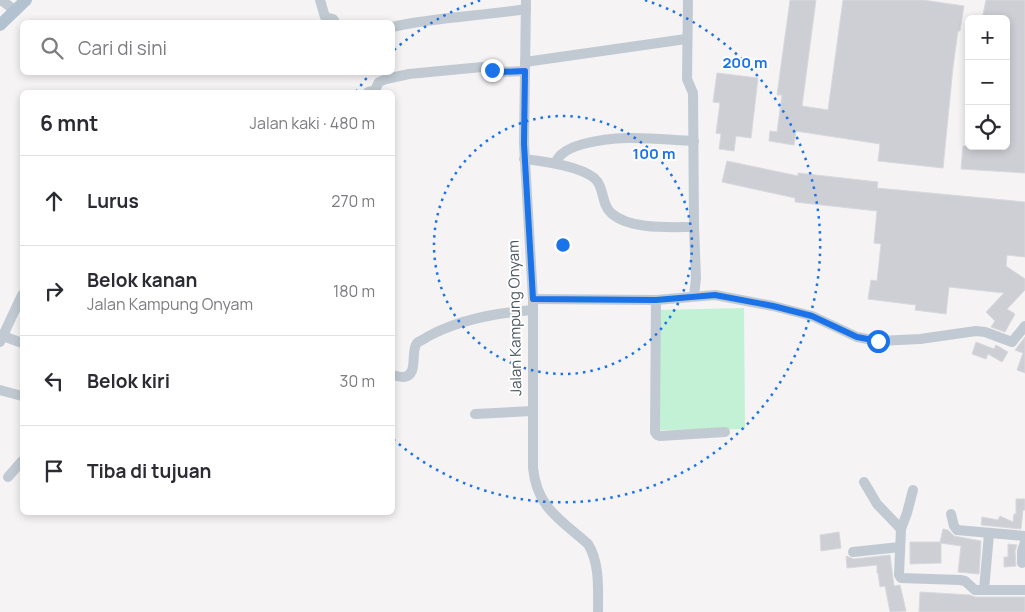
<!DOCTYPE html>
<html lang="id">
<head>
<meta charset="utf-8">
<style>
	:root { --surface:#fff; --page:#f7f7f7; --text:#2b2b33; --muted:#7c7c81; --line:#e1e1e2 }
	body { margin:0; font-family:Manrope,sans-serif; background:var(--page); color:var(--text) }
	.controls { position:absolute; right:15px; top:15px; display:grid; overflow:hidden; border-radius:8px; box-shadow:0 2px 8px #0003 }
	.controls button { width:45px; height:45px; display:grid; place-items:center; padding:0; border:0; border-bottom:1px solid var(--line); background:var(--surface); color:var(--text); font:25px sans-serif }
	.stop { position:absolute; width:15px; height:15px; margin:-11px; border:4px solid #1a73e8; border-radius:50%; background:#fff }
	.stop.end { background:#1a73e8; border-color:#fff; box-shadow:0 1px 5px #0008 }
	.list { margin:0; padding:0; list-style:none }
	h2 { display:flex; justify-content:space-between; align-items:center; height:65px; margin:0; padding:0 20px; font-size:21px }
	h2 small { font-size:16px; font-weight:400; color:var(--muted) }
	.list li { display:grid; grid-template-columns:32px 1fr auto; gap:15px; align-items:center; box-sizing:border-box; height:90px; padding:0 20px; border-top:1px solid var(--line) }
	.list b { display:block; font-size:19px; white-space:nowrap }
	.list p { margin:0; font-size:16px; white-space:nowrap; color:var(--muted) }
	.list em { font-size:16px; font-style:normal; color:var(--muted) }
	.icon { flex:none; width:28px; height:28px; fill:none; stroke:currentColor; stroke-width:2; stroke-linecap:round; stroke-linejoin:round }
	.map { position:relative; flex:none; width:1025px; height:612px; overflow:hidden }
	.search { position:absolute; background:var(--surface); box-shadow:0 2px 8px #0003; left:20px; top:20px; width:375px; height:55px; display:flex; align-items:center; gap:12px; box-sizing:border-box; padding:0 18px; border-radius:8px; color:var(--muted); font-size:19px }
	.panel { position:absolute; background:var(--surface); box-shadow:0 2px 8px #0003; left:20px; top:90px; width:375px; height:425px; border-radius:8px }
	.map>svg:first-child { display:block }
	.green { fill:#c3f1d5 }
	.building { fill:#cdcfd5; stroke:#d7d9de }
	.lines { fill:none; stroke-linecap:round; stroke-linejoin:round }
	.minor { stroke:#c1cad2; stroke-width:10 }
	.major { stroke:#b3c2d1; stroke-width:12 }
	.route { stroke:#1a73e8; stroke-width:6 }
	.ring { fill:none; stroke:#1a73e8; stroke-width:2.5; stroke-dasharray:2.5 5 }
	.labels { text-anchor:middle; stroke-width:4; stroke-linejoin:round; paint-order:stroke }
	.street-label { font-size:15px; fill:#4a5661; stroke:#fff }
	.centre { fill:#1a73e8; stroke:#fff; stroke-width:2.5 }
	.ring-label { font-size:15px; text-anchor:middle; font-weight:bold; fill:#1a73e8; stroke:#fff; stroke-width:4; stroke-linejoin:round; paint-order:stroke }
</style>
</head>
<body>
<div class="map">
<svg width="1025" height="612" viewBox="0 0 1025 612">
	<rect width="100%" height="100%" fill="#f5f3f3"/>
	<!-- green -->
	<path class="green" d="M744,308L745,429L659,430L658,310Z"/>
	<!-- building -->
	<g class="building">
		<path d="M790,0H816L802,106L828,110L843,0H923L964,6L960,31H958L953,67L943,168L878,161L880,144L796,131L794,145L769,141L770,131L777,132L782,95H777Z"/>
		<path d="M986,0H1025V173L961,169L963,146H1006V19H982Z"/>
		<path d="M717,73L758,78L751,138L736,136L734,151L719,149L721,134L716,133L720,103L713,102Z"/>
		<path d="M727,161L798,176V173L878,182L877,188L1025,202V257L1007,255L1006,266L1025,279V290L1007,309L1015,314L1005,332L991,327L995,321L986,312L1004,293L949,287L946,314L915,310L916,305L868,299L871,280L877,281L881,244L874,243L877,211L795,202V198L722,182Z"/>
		<path d="M1025,337V373L1017,370L1023,353L1015,350Z"/>
		<path d="M976,342L994,349L996,345L1008,352L1002,362L988,354L986,359L972,354Z"/>
		<path d="M1016,499H1025V510H1023L1021,529L981,525L982,517L998,520L1000,516L1013,522L1014,514H1016Z"/>
		<path d="M943,529L948,530L954,536L981,541L979,574L958,572L961,546L941,543V563L910,564V542H940Z"/>
		<path d="M839,532L841,548L821,551L820,535Z"/>
		<path d="M1008,544L1017,545L1015,551L1016,566L1004,567V557H1008Z"/>
		<path d="M890,555L894,586L900,585L906,611L890,612L885,586L880,587L878,573H877V565L847,568L846,556L854,559Z"/>
		<path d="M920,592L970,595L975,597H1025V612H919Z"/>
	</g>
	<g class="lines">
		<!-- minor -->
		<g class="minor">
			<path d="M1,0L16,11"/>
			<path d="M320,0L325,17L333,19L335,22"/>
			<path d="M526,0L524,143L533,299V468C537,508 560,519 588,544C600,563 598,590 598,612"/>
			<path d="M688,0L687,79L693,93L694,227"/>
			<path d="M392,27C436,17 482,16 526,9"/>
			<path d="M525,62L686,39"/>
			<path d="M368,92L375,90L379,82L386,79L409,74L482,67L500,72L525,71"/>
			<path d="M524,159C542,161 586,167 597,181C604,190 602,205 611,213C630,230 670,227 694,227L696,278L694,296"/>
			<path d="M555,163C557,160 559,156 562,154C567,149 576,146 583,144C621,134 654,139 694,141"/>
			<path d="M533,299L656,300L715,295L773,306L812,316L857,337L878,341L920,339L976,331L985,332L1012,342L1025,326"/>
			<path d="M656,300L655,432L657,435L660,436L725,432"/>
			<path d="M3,336L22,343"/>
			<path d="M0,342L22,295"/>
			<path d="M392,375C396,376 401,377 404,377C419,375 410,351 417,343C419,341 425,339 427,337C459,319 497,313 532,310"/>
			<path d="M0,390L22,396"/>
			<path d="M475,414L532,411"/>
			<path d="M8,477L22,461"/>
			<path d="M864,482L877,504L901,529"/>
			<path d="M913,490L907,513L901,529L899,575L901,578L960,580L965,581L975,590H1025"/>
			<path d="M951,514L954,526L957,530L1025,536"/>
			<path d="M853,552L900,547"/>
			<path d="M1022,563V551L1025,542"/>
			<path d="M984,590L989,534"/>
		</g>
		<!-- major -->
		<path class="major" d="M0,25L26,0"/>
	</g>
	<g class="lines">
		<!-- route -->
		<path class="route" d="M492,70L500,72L525,71L524,144L533,299L656,300L715,295L773,306L812,316L857,337L878,341"/>
	</g>
	<!-- distance rings -->
	<g class="ring">
		<circle cx="563" cy="245" r="129"/>
		<path d="M356 92A258 258 0 0 1 370 74M394 50A258 258 0 0 1 481 0M645 0A258 258 0 1 1 394 440"/>
	</g>
	<g class="labels">
		<!-- street labels -->
		<g class="street-label">
			<text transform="translate(515 318) rotate(-91)" y="5">Jalan Kampung Onyam</text>
		</g>
	</g>
	<circle cx="563" cy="245" r="8" class="centre"/>
	<g class="ring-label">
		<text x="745" y="68">200 m</text>
		<text x="654" y="159">100 m</text>
	</g>
</svg>
<div class="controls">
<button>+</button>
<button>−</button>
<button><svg class="icon" aria-label="locate" viewBox="0 0 24 24"><circle cx="12" cy="12" r="6"/><path d="M12 2v4M12 18v4M2 12h4M18 12h4"/></svg></button>
</div>
<div class="stop" style="left:878px;top:341px"></div>
<div class="stop end" style="left:492px;top:70px"></div>
<div class="search"><svg class="icon" aria-label="search" viewBox="0 0 24 24"><circle cx="10" cy="10" r="6"/><path d="M15 15l6 6"/></svg>Cari di sini</div>
<section class="panel">
<h2>6 mnt<small>Jalan kaki · 480 m</small></h2>
<ul class="list">
<li><svg class="icon" aria-label="ahead" viewBox="0 0 24 24"><path d="M12 20V5M6 11l6-6 6 6"/></svg><div><b>Lurus</b></div><em>270 m</em></li>
<li><svg class="icon" aria-label="right" viewBox="0 0 24 24"><path d="M7 20v-9h11M14 6l5 5-5 5"/></svg><div><b>Belok kanan</b><p>Jalan Kampung Onyam</p></div><em>180 m</em></li>
<li><svg class="icon" aria-label="left" viewBox="0 0 24 24"><path d="M17 20v-9H6M10 6l-5 5 5 5"/></svg><div><b>Belok kiri</b></div><em>30 m</em></li>
<li><svg class="icon" aria-label="arrive" viewBox="0 0 24 24"><path d="M6 21V4h12l-3 4 3 4H6"/></svg><div><b>Tiba di tujuan</b></div></li>
</ul>
</section>
</div>
</body>
</html>
